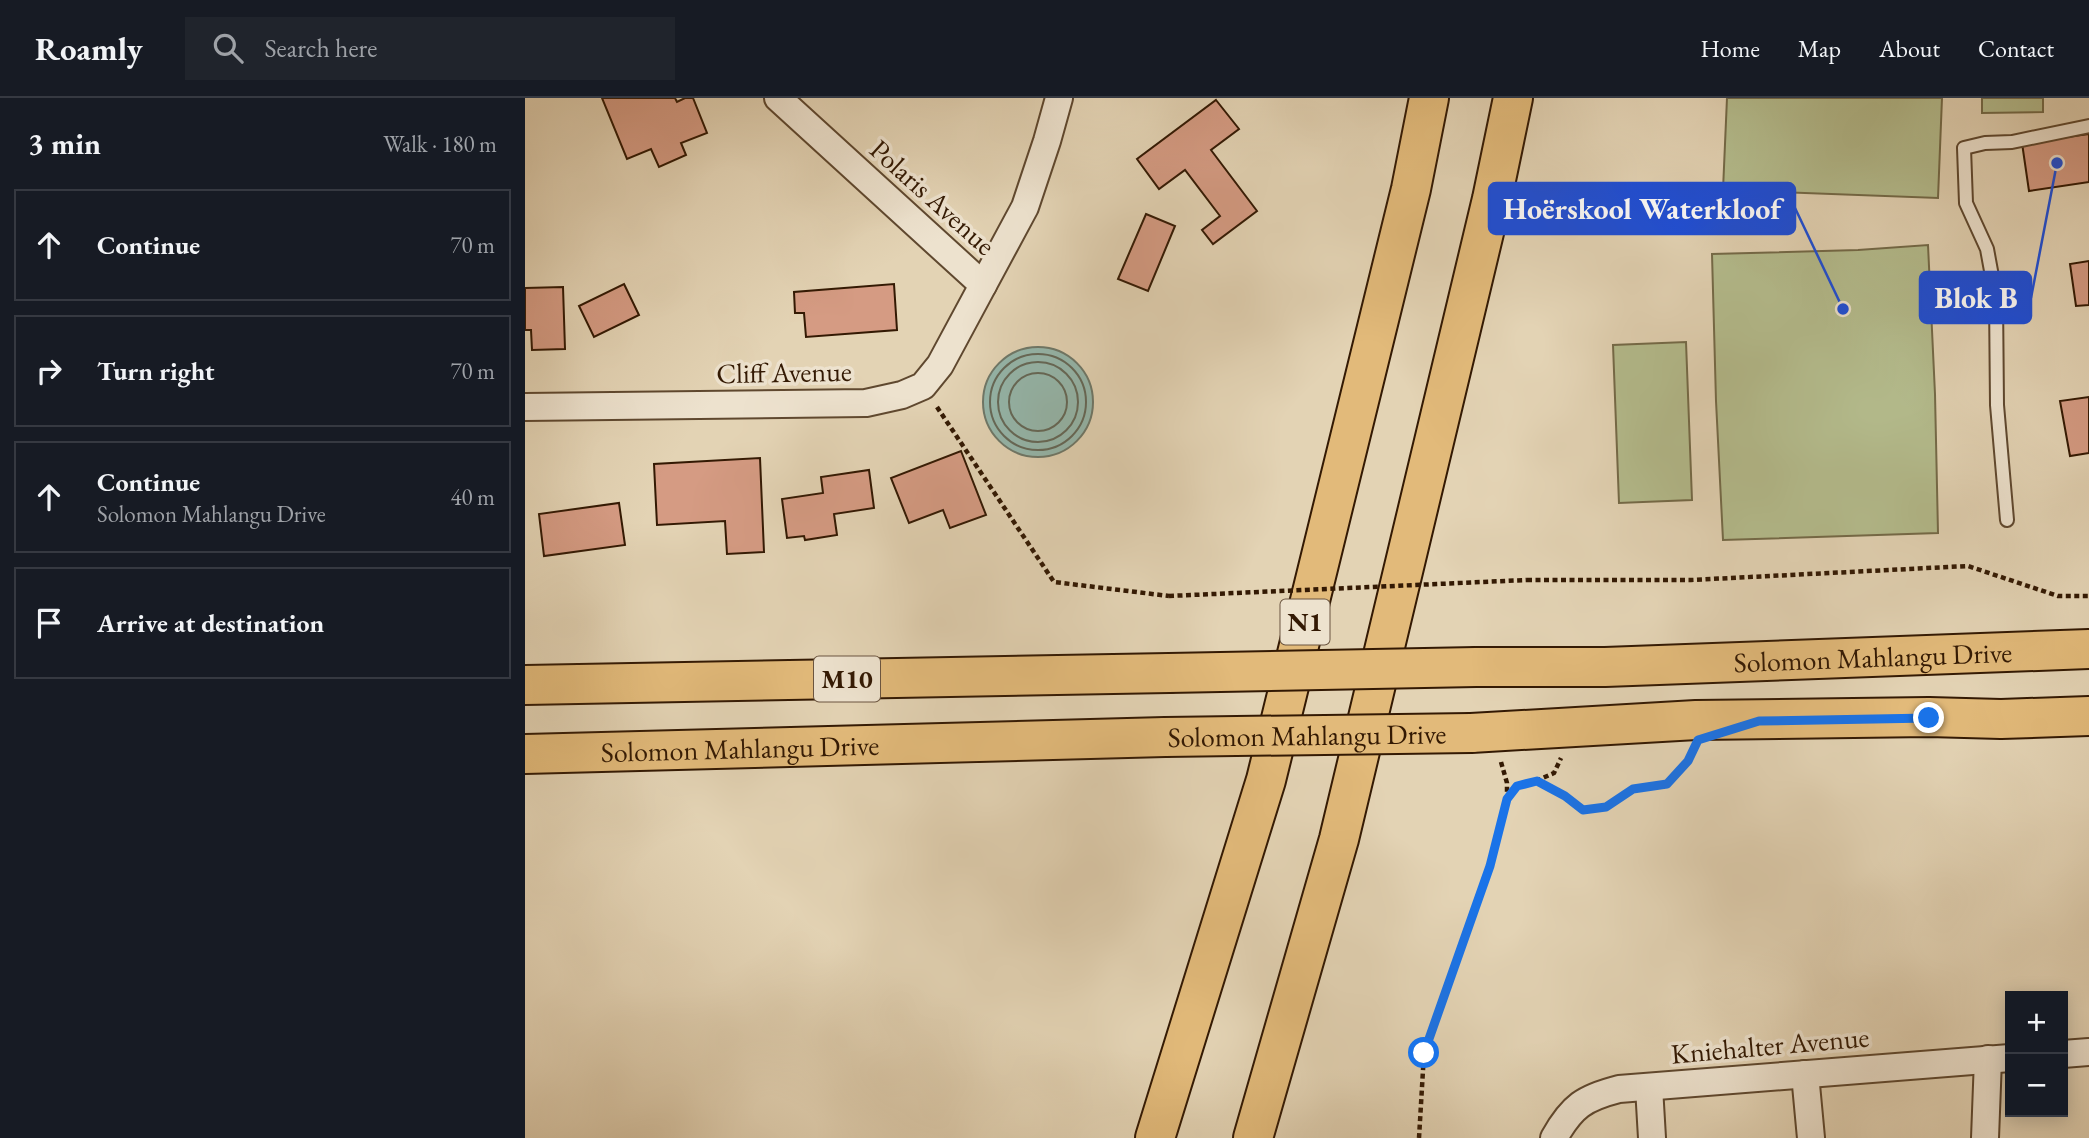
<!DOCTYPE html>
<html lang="en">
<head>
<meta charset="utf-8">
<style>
	:root { --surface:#171b24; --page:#20242c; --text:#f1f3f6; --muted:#9ea1a6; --line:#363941 }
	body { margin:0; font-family:"EB Garamond",serif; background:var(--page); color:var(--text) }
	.controls { position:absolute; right:21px; bottom:21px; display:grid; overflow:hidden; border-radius:0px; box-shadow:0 4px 18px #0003 }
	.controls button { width:63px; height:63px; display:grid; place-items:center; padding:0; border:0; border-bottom:2px solid var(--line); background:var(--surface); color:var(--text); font:35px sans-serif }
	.stop { position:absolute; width:21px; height:21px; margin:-16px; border:5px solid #1a73e8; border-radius:50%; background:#fff }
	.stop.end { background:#1a73e8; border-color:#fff; box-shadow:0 2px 7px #0008 }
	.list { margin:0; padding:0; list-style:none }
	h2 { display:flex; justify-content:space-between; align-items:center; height:91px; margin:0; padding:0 28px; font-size:30px }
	h2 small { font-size:23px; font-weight:400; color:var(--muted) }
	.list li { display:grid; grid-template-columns:46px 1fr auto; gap:21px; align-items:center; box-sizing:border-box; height:112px; margin:0 14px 14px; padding:0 14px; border:2px solid var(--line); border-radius:0px }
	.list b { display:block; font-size:26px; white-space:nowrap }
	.list p { margin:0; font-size:23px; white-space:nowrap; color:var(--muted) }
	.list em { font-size:23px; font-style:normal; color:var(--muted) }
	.icon { flex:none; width:38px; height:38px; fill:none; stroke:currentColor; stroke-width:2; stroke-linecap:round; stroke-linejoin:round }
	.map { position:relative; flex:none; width:1564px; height:1040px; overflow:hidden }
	header { display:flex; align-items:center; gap:42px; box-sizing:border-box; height:98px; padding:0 35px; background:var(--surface); border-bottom:2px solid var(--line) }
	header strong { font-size:33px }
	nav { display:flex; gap:38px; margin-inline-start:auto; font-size:24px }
	.search { width:490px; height:63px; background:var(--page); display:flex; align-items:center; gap:18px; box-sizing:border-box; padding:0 24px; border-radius:0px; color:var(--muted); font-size:26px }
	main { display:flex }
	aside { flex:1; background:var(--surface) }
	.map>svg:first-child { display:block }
	.green { fill:#b4bc8d; stroke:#746a48; stroke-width:2 }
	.water { fill:#95b8ad; stroke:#6e7869; stroke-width:2 }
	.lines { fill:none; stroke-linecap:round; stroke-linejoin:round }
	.shore { stroke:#646858; stroke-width:2 }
	.building { fill:#d59b83; stroke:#331903; stroke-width:2 }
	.lane-casing { stroke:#5f482f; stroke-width:16 }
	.street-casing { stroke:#5f482f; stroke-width:30 }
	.primary-casing { stroke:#331903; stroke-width:42 }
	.highway-casing { stroke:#331903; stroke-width:42 }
	.path { stroke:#331903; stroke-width:4.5; stroke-dasharray:5 3.5; stroke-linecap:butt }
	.lane { stroke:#ede2ce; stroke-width:12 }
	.street { stroke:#ede2ce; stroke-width:26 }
	.primary { stroke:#e2ba7a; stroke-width:38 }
	.highway { stroke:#e2ba7a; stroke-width:38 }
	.primary-bridge-casing { stroke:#331903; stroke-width:42; stroke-linecap:butt }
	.path-bridge { stroke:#331903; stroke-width:4.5; stroke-dasharray:5 3.5; stroke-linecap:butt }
	.primary-bridge { stroke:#e2ba7a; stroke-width:38 }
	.route { stroke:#1a73e8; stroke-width:9 }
	.labels { text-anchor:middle; stroke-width:7; stroke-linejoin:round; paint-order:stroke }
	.shield { fill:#ede2ce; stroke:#6b5540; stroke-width:2 }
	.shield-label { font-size:26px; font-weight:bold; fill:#331903 }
	.street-label { font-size:28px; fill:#331903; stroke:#ede2ce }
	.leader { fill:none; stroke:#1d4ed8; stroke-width:2.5 }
	.callout-dot { fill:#1d4ed8; stroke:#ede2ce; stroke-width:2.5 }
	.callout { fill:#1d4ed8; stroke:#1d4ed8; stroke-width:2.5 }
	.callout-label { font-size:30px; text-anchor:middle; font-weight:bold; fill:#fff }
</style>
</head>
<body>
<header>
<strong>Roamly</strong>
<div class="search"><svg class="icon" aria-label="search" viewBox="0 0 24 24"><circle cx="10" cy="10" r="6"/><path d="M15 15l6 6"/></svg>Search here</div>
<nav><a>Home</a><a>Map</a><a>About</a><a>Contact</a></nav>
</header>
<main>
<aside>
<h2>3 min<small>Walk · 180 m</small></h2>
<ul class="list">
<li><svg class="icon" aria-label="ahead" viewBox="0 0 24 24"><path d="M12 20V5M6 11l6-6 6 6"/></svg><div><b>Continue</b></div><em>70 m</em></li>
<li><svg class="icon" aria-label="right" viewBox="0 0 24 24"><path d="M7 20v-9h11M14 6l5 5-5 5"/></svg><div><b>Turn right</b></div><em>70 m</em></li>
<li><svg class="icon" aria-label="ahead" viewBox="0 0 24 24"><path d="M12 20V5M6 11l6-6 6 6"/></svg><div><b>Continue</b><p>Solomon Mahlangu Drive</p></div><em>40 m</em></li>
<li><svg class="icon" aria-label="arrive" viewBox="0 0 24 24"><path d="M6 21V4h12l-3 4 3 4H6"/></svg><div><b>Arrive at destination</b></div></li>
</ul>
</aside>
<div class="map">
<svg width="1564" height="1040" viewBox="0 0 1564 1040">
	<rect width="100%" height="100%" fill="#e3d3b4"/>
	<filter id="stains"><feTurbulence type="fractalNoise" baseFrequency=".00286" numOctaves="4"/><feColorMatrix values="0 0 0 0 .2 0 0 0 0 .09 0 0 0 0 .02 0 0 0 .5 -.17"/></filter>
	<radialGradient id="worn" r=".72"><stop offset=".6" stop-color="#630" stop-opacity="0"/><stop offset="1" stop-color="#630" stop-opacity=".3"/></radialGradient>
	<!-- green -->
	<g class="green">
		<path d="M1202,0H1417L1413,100L1198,92Z"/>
		<path d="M1457,0H1518V14L1457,15Z"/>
		<path d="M1403,147L1410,296L1413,435L1198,442L1191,303L1187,156L1333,152Z"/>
		<path d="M1161,244L1167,402L1094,405L1088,247Z"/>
	</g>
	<!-- water -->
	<circle class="water" cx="513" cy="304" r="55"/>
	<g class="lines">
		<!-- shore -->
		<g class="shore">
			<circle cx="513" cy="304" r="48"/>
			<circle cx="513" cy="304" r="40"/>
			<circle cx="513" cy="304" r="29"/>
		</g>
	</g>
	<!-- building -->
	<g class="building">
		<path d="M77,0H150L152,4L160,0H168L182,35L156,45L161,57L134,69L126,51L102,61Z"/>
		<path d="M691,2L714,31L686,52L732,113L688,146L677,132L695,118L660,72L634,91L612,61Z"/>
		<path d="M1564,36V84L1504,93L1497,45Z"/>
		<path d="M621,116L650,128L623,193L593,181Z"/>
		<path d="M1564,163V207L1551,208L1545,166Z"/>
		<path d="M99,186L114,217L69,239L54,208Z"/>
		<path d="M369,186L372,232L281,239L279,215H270L269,194Z"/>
		<path d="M38,189L40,251L7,252L6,232H0V190Z"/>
		<path d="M1564,299V355L1545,358L1535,303Z"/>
		<path d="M436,353L461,417L425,430L418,412L384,425L366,380Z"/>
		<path d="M235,360L239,454L202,456L200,423L132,427L129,366Z"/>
		<path d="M344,372L349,410L309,416L312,437L280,442L279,438L262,440L257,401L298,395L296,379Z"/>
		<path d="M94,405L100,447L19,458L14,416Z"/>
	</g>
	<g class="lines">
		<defs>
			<path id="lane" d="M1482,422L1472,307L1471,200L1462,151L1441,105L1439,50L1460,45L1487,44L1564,28"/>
			<g id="street">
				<path d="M253,0L458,187"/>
				<path d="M0,309L341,305L377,297L398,288L415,267L500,109L522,43L534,0"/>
				<path d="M1538,956L1564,954"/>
				<path d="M1280,976L1286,1040"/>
				<path d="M1124,989L1127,1040"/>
				<path d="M1029,1040C1047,1008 1059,1000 1094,991L1485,960"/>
				<path d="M1460,1040L1463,961"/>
			</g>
			<g id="primary">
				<path id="s1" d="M951,569H1080L1564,551"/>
				<path d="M0,587L644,575"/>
				<path d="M946,635L1171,622L1404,619L1476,621L1564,618"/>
				<path id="s2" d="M0,656L640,639"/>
			</g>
			<g id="highway">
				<path d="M630,1040L741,682L886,91L904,0"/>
				<path d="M728,1040L814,741L967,101L988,0"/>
			</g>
		</defs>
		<!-- lane casing -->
		<use href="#lane" class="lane-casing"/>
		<!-- street casing -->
		<use href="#street" class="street-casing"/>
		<!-- primary casing -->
		<use href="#primary" class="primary-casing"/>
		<!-- highway casing -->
		<use href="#highway" class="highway-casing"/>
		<!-- path -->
		<g class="path">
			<path d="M412,309L529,484L644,498"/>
			<path d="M1002,482H1166L1443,468L1533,498H1564"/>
			<path d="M976,664L982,685V700"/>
			<path d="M1011,683L1029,675L1036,660"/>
			<path d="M894,1040L899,955L965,768L982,701L992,688L1011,683L1040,698L1058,712L1081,709L1108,691L1142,686L1163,663L1169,652"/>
		</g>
		<!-- lane -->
		<use href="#lane" class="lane"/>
		<!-- street -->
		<use href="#street" class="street"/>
		<!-- primary -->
		<use href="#primary" class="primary"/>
		<!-- highway -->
		<use href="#highway" class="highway"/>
		<defs>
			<g id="primary-bridge">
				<path d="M644,575L951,569"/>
				<path id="s3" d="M640,639L946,635"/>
			</g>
		</defs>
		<!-- primary-bridge casing -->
		<use href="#primary-bridge" class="primary-bridge-casing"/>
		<!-- path-bridge -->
		<path class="path-bridge" d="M644,498L1002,482"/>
		<!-- primary-bridge -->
		<use href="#primary-bridge" class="primary-bridge"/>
	</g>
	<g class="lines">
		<!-- route -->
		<path class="route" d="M899,955L965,768L982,701L992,688L1012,683L1040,698L1058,712L1081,709L1108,691L1142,686L1163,663L1173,642L1234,623L1404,620"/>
	</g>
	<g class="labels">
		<!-- shield labels -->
		<g class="shield">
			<rect x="755.5" y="501.5" width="49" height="45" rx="5"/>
			<rect x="289" y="558.5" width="66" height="45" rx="5"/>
		</g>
		<g class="shield-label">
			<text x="780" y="533">N1</text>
			<text x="322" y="590">M10</text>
		</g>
		<!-- street labels -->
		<g class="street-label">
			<text transform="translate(408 99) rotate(42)" y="10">Polaris Avenue</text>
			<text transform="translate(259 274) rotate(-1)" y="10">Cliff Avenue</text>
			<text dy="10" stroke="none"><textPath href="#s1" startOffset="397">Solomon Mahlangu Drive</textPath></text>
			<text dy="10" stroke="none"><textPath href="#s3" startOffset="142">Solomon Mahlangu Drive</textPath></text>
			<text dy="10" stroke="none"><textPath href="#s2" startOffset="215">Solomon Mahlangu Drive</textPath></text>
			<text transform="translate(1245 947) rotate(-5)" y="10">Kniehalter Avenue</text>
		</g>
	</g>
	<!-- callouts -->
	<path class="leader" d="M1318 211L1270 110M1532 65L1506 200"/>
	<g class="callout-dot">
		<circle cx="1318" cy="211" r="7"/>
		<circle cx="1532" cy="65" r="7"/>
	</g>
	<g class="callout">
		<rect x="964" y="85" width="306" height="51" rx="7"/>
		<rect x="1395" y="174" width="111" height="51" rx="7"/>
	</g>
	<g class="callout-label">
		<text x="1117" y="121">Hoërskool Waterkloof</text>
		<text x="1451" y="210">Blok B</text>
	</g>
	<rect width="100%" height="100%" filter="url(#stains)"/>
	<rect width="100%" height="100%" fill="url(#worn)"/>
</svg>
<div class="controls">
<button>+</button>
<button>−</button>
</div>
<div class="stop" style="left:899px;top:955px"></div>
<div class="stop end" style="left:1404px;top:620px"></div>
</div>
</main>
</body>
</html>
